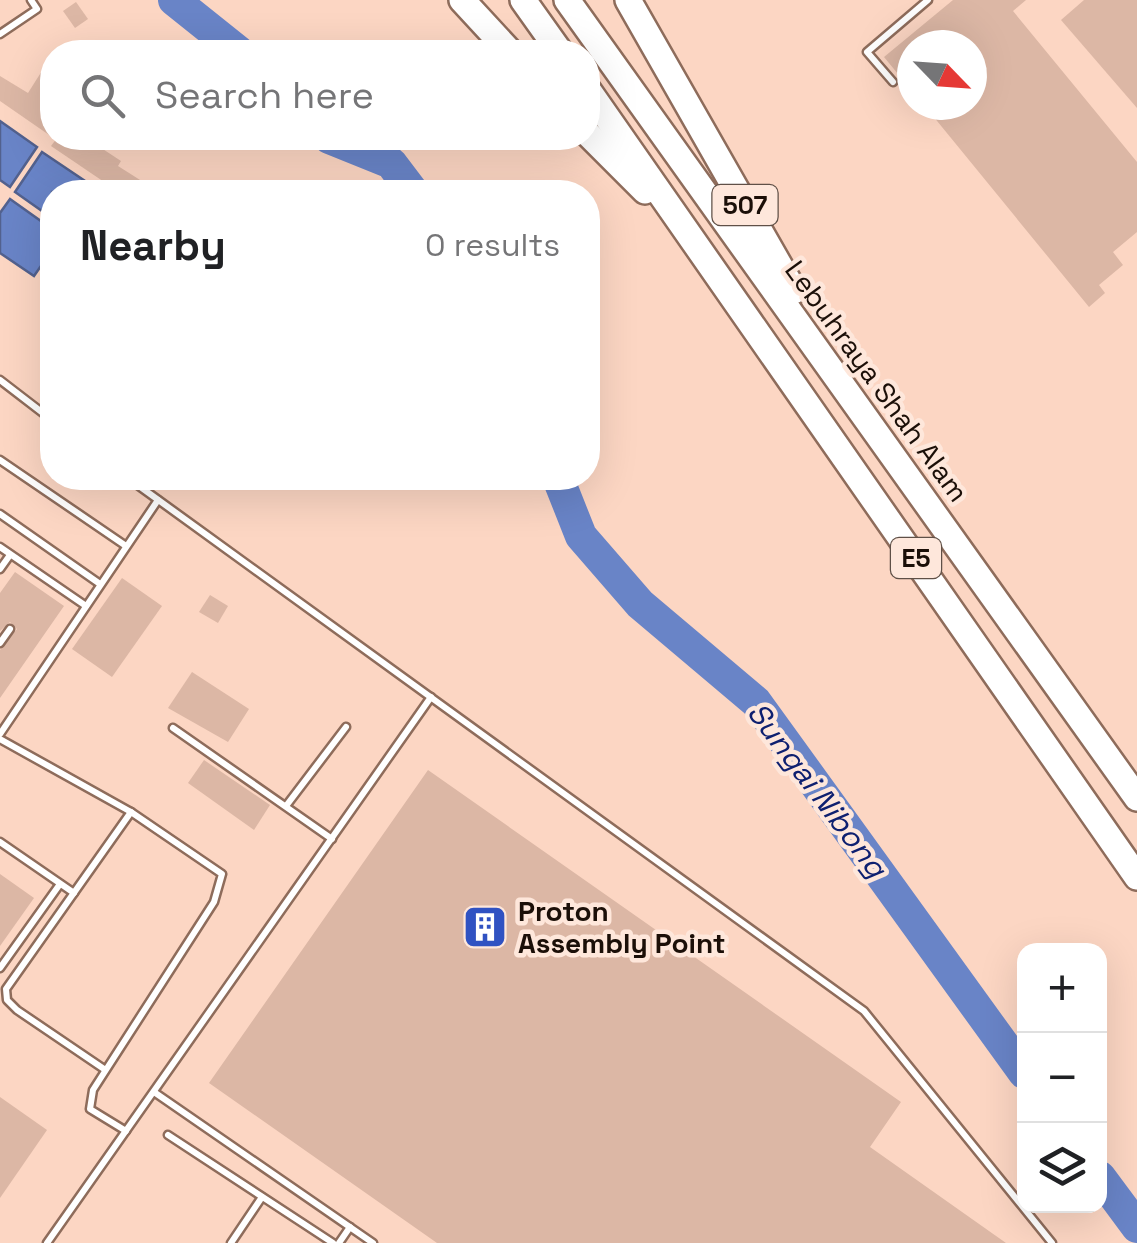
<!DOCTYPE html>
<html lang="en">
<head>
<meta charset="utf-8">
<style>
	:root { --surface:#fff; --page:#f2f2f2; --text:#202124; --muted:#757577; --line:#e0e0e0 }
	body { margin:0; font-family:"Space Grotesk",sans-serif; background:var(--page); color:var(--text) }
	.controls { position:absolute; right:30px; bottom:30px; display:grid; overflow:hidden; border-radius:20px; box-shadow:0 10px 40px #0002 }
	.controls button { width:90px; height:90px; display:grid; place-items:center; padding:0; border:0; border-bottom:2px solid var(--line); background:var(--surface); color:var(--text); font:50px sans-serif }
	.compass { position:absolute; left:897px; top:30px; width:90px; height:90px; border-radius:50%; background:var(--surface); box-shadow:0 10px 40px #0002; rotate:115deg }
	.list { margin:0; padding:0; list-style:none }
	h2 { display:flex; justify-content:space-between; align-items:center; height:130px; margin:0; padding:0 40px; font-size:42px }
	h2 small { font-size:32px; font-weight:400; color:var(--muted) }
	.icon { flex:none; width:55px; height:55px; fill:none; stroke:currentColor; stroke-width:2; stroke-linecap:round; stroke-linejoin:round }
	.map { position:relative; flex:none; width:1137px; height:1243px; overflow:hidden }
	.search { position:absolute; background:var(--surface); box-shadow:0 10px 40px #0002; left:40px; top:40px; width:560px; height:110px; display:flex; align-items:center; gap:25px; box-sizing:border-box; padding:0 35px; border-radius:40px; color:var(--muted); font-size:38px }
	.panel { position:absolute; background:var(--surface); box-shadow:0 10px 40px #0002; left:40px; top:180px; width:560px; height:310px; border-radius:40px }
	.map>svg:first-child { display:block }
	.water { fill:#6984c7; stroke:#52618e; stroke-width:2.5 }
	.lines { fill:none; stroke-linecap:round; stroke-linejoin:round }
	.river { stroke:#6984c7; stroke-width:32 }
	.building { fill:#dcb7a5 }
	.lane-casing { stroke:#8e6c5b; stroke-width:11 }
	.highway-casing { stroke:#8e6c5b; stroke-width:30 }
	.lane { stroke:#fff; stroke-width:6 }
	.highway { stroke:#fff; stroke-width:25 }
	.labels { text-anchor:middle; stroke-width:9; stroke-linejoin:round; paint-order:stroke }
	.shield { fill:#fee7db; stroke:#5f5047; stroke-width:2.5 }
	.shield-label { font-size:25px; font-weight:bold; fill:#1b0f08 }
	.street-label { font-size:28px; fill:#1b0f08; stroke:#fee7db }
	.poi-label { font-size:28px; font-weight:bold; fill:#1b0f08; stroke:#fee7db; text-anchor:start }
	.water-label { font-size:30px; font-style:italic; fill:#0e2070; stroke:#fee7db }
</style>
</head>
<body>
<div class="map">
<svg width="1137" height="1243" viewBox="0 0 1137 1243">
	<rect width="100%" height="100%" fill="#fcd6c3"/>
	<!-- water -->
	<g class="water">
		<path d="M0,121L37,147L10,187L0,180Z"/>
		<path d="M42,152L97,189L52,192V218L15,192Z"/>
		<path d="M10,199L52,229V250L34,276L0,253V213Z"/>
	</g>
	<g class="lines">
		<!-- river -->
		<g class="river">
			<path d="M174,0L239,52"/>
			<path d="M329,138L391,163L413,192"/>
			<path d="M558,478L581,536L640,604L756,702L1024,1073"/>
			<path d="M1100,1177L1137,1227"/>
		</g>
	</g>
	<!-- building -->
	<g class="building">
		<path d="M953,0H1026L1013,11L1137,162V232L1113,252L1123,265L1099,285L1105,293L1089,307L924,105H972V45H912V91L884,57Z"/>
		<path d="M1084,0H1137V108L1061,20Z"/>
		<path d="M76,2L88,19L75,28L63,11Z"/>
		<path d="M52,55V137L0,101V76L28,93Z"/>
		<path d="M57,138H86L121,161L118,166L159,192H110L113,188L51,146Z"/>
		<path d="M15,572L64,606L0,698V650L17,629L10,622L0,631V593Z"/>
		<path d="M122,578L162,606L112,677L72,649Z"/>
		<path d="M210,595L228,606L218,623L199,612Z"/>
		<path d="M192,672L249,709L228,742L168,708Z"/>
		<path d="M204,760L270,805L254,830L188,783Z"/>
		<path d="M428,770L901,1102L870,1147L1006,1243H437L209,1083Z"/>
		<path d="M0,874L34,898L0,946Z"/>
		<path d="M0,1097L47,1130L0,1198Z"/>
	</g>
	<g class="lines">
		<defs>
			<g id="lane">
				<path d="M0,34L37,9L31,0"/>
				<path d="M893,82L867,52L928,0"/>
				<path d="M0,380L52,420"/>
				<path d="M0,460L126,546"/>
				<path d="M128,478L864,1011L1052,1243"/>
				<path d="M0,514L100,584"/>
				<path d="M0,547L86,606"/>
				<path d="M0,569L10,555"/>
				<path d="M0,643L10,629"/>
				<path d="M173,728L332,839"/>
				<path d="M0,734L158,500"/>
				<path d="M0,739L131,812L222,874L214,902L93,1090L90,1109L126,1131"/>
				<path d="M286,806L346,727"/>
				<path d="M0,842L74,893"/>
				<path d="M0,968L60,884"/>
				<path d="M104,1069L17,1010L7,1000L6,989L131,812"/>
				<path d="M154,1092L373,1243"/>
				<path d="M168,1135L333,1243"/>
				<path d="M47,1243L431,697"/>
				<path d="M231,1243L262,1197"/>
				<path d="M339,1243L350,1227"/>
			</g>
			<g id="highway">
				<path d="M462,0L510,52"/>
				<path d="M523,0L560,52"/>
				<path d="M567,0L1137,798"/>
				<path d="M628,0L794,291"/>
				<path d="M588,90L1137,877"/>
				<path d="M588,134L645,191"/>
			</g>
		</defs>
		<!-- lane casing -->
		<use href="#lane" class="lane-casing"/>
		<!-- highway casing -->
		<use href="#highway" class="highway-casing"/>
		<!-- lane -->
		<use href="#lane" class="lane"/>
		<!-- highway -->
		<use href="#highway" class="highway"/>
	</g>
	<!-- icons -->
	<defs>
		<symbol id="building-square" viewBox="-11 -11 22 22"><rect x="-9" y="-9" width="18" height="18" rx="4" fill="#3052c2" stroke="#fee7db"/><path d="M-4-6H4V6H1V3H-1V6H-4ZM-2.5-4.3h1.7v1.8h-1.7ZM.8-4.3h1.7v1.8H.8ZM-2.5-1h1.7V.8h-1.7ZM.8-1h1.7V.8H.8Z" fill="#fff"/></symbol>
	</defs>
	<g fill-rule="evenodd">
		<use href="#building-square" x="460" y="902" width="50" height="50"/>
	</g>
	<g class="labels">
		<!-- shield labels -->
		<g class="shield">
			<rect x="712.5" y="185" width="65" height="40" rx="8"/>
			<rect x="891" y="538" width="50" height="40" rx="8"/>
		</g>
		<g class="shield-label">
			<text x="745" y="214">507</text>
			<text x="916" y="567">E5</text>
		</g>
		<!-- street labels -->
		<g class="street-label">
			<text transform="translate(877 381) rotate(54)" y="10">Lebuhraya Shah Alam</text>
		</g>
		<!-- poi labels -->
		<g class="poi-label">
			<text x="518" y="921">Proton<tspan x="518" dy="32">Assembly Point</tspan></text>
		</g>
		<!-- water labels -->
		<g class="water-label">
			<text transform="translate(817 790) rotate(53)" y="10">Sungai Nibong</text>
		</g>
	</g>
</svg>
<div class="controls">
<button>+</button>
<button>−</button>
<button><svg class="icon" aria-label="layers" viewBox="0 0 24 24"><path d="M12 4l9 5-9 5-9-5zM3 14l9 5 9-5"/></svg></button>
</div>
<svg class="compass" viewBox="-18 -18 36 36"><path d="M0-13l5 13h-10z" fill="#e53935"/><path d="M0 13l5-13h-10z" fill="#757577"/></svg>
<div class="search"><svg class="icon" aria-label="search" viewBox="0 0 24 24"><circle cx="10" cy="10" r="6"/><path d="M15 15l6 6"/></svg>Search here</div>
<section class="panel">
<h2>Nearby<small>0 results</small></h2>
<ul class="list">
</ul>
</section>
</div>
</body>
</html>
